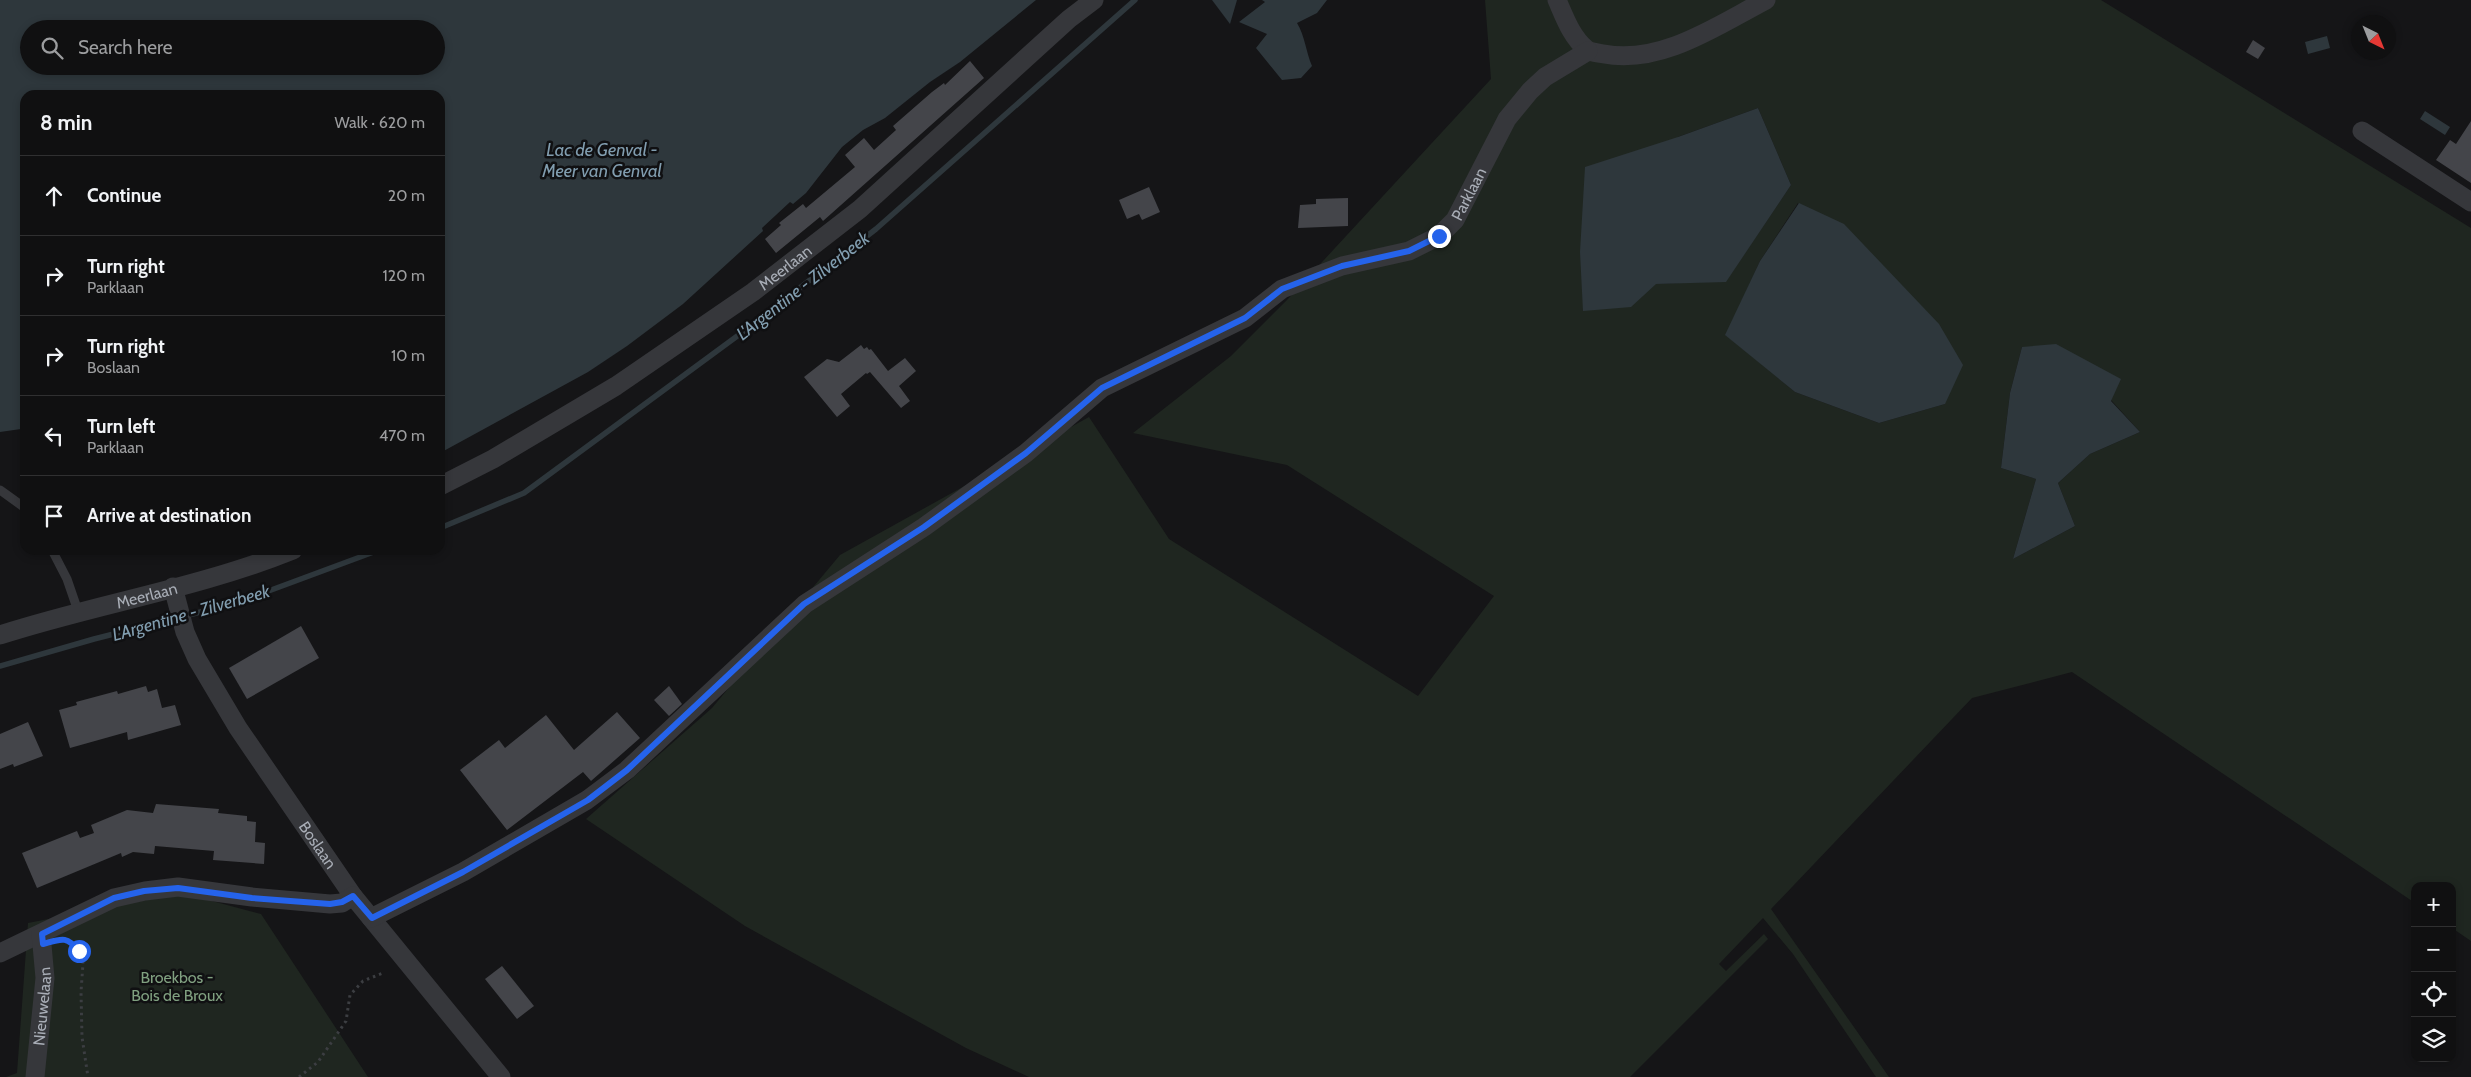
<!DOCTYPE html>
<html lang="en">
<head>
<meta charset="utf-8">
<style>
	:root { --surface:#101011; --page:#1e1e1f; --text:#f1f3f6; --muted:#9c9d9f; --line:#303031 }
	body { margin:0; font-family:Cabin,sans-serif; background:var(--page); color:var(--text) }
	.controls { position:absolute; right:15px; bottom:15px; display:grid; overflow:hidden; border-radius:10px; box-shadow:0 2px 8px #0003 }
	.controls button { width:45px; height:45px; display:grid; place-items:center; padding:0; border:0; border-bottom:1px solid var(--line); background:var(--surface); color:var(--text); font:25px sans-serif }
	.compass { position:absolute; left:2351px; top:15px; width:45px; height:45px; border-radius:50%; background:var(--surface); box-shadow:0 2px 8px #0003; rotate:137deg }
	.stop { position:absolute; width:15px; height:15px; margin:-11px; border:4px solid #2563eb; border-radius:50%; background:#fff }
	.stop.end { background:#2563eb; border-color:#fff; box-shadow:0 1px 5px #0008 }
	.list { margin:0; padding:0; list-style:none }
	h2 { display:flex; justify-content:space-between; align-items:center; height:65px; margin:0; padding:0 20px; font-size:21px }
	h2 small { font-size:16px; font-weight:400; color:var(--muted) }
	.list li { display:grid; grid-template-columns:32px 1fr auto; gap:15px; align-items:center; box-sizing:border-box; height:80px; padding:0 20px; border-top:1px solid var(--line) }
	.list b { display:block; font-size:19px; white-space:nowrap }
	.list p { margin:0; font-size:16px; white-space:nowrap; color:var(--muted) }
	.list em { font-size:16px; font-style:normal; color:var(--muted) }
	.icon { flex:none; width:28px; height:28px; fill:none; stroke:currentColor; stroke-width:2; stroke-linecap:round; stroke-linejoin:round }
	.map { position:relative; flex:none; width:2471px; height:1077px; overflow:hidden }
	.search { position:absolute; background:var(--surface); box-shadow:0 2px 8px #0003; left:20px; top:20px; width:425px; height:55px; display:flex; align-items:center; gap:12px; box-sizing:border-box; padding:0 18px; border-radius:28px; color:var(--muted); font-size:19px }
	.panel { position:absolute; background:var(--surface); box-shadow:0 2px 8px #0003; left:20px; top:90px; width:425px; height:465px; border-radius:15px }
	.map>svg:first-child { display:block }
	.green { fill:#1f2620; fill-rule:evenodd }
	.water { fill:#2e373c; fill-rule:evenodd }
	.lines { fill:none; stroke-linecap:round; stroke-linejoin:round }
	.stream { stroke:#2e373c; stroke-width:5.5 }
	.building { fill:#44454a }
	.path { stroke:#3c3e42; stroke-width:3; stroke-dasharray:2.5 4; stroke-linecap:butt }
	.lane { stroke:#36373b; stroke-width:9 }
	.street { stroke:#36373b; stroke-width:19 }
	.route { stroke:#2563eb; stroke-width:6 }
	.labels { text-anchor:middle; stroke-width:5; stroke-linejoin:round; paint-order:stroke }
	.street-label { font-size:16px; fill:#a8adb6; stroke:#101012 }
	.park-label { font-size:16px; fill:#80a080; stroke:#101012 }
	.water-label { font-size:18px; font-style:italic; fill:#819daf; stroke:#101012 }
</style>
</head>
<body>
<div class="map">
<svg width="2471" height="1077" viewBox="0 0 2471 1077">
	<rect width="100%" height="100%" fill="#151517"/>
	<!-- green -->
	<g class="green">
		<path d="M1485,0H2101L2471,228V941L2452,928V886H2415V903L2072,672L1972,698L1771,909L1889,1077H1876L1793,954L1763,918L1719,964L1726,971L1764,934L1768,939L1630,1077H1029L966,1048L745,926L586,819L712,708L840,555L1089,417L1169,539L1418,696L1494,596L1287,465L1133,433L1231,356L1287,300L1491,79ZM1758,108L1791,185L1726,281L1656,284L1678,137ZM1798,203L1945,404L1879,423L1795,392L1726,335L1760,261ZM2022,347L2120,379L2111,400L2140,432L2090,454L2058,483L2075,526L2013,559L2036,479L2001,468L2010,393Z"/>
		<path d="M182,893L261,914L368,1077H6L17,1073L28,923Z"/>
	</g>
	<!-- water -->
	<g class="water">
		<path d="M0,0H1036L960,62L930,82L885,118L863,130L842,147L806,193L793,204L790,202L762,228L763,231L683,304L627,346L588,372L440,453V95H25V431L21,429L0,432ZM29,29H436V66H29Z"/>
		<path d="M1212,0H1237L1230,24Z"/>
		<path d="M1262,0H1327L1317,13L1297,23C1305,36 1306,52 1312,66L1301,78L1282,80L1256,48L1267,34L1239,22L1265,2Z"/>
		<path d="M2327,36L2330,48L2308,54L2305,42Z"/>
		<path d="M1758,108L1791,185L1726,282L1656,284L1631,307L1583,311L1580,252L1585,167L1678,137Z"/>
		<path d="M2425,111L2450,127L2445,135L2420,119Z"/>
		<path d="M1799,203L1844,224L1939,324L1963,365L1945,404L1879,423L1795,392L1725,335L1760,261Z"/>
		<path d="M2056,344L2121,379L2111,401L2140,432L2090,454L2058,483L2075,526L2013,559L2036,479L2001,468L2010,393L2022,347Z"/>
	</g>
	<g class="lines">
		<!-- stream -->
		<g class="stream">
			<path d="M440,528L524,493L740,334L876,229L1135,0"/>
			<path d="M0,666L94,639L236,603L379,550"/>
		</g>
	</g>
	<!-- building -->
	<g class="building">
		<path d="M2253,40L2265,48L2258,59L2246,52Z"/>
		<path d="M970,61L984,78L823,221L820,217L776,253L765,239L781,225L779,223L803,204L806,208L855,167L845,155L864,138L874,150L896,130L893,126L932,92L944,83L945,85Z"/>
		<path d="M2471,121V183L2436,160L2450,140L2456,144Z"/>
		<path d="M1149,187L1160,212L1142,220L1139,214L1127,219L1119,200Z"/>
		<path d="M1348,198V226L1298,228L1300,205L1316,204V199Z"/>
		<path d="M861,345L864,349L867,347L869,350L871,349L888,371L905,358L916,371L899,386L910,401L901,408L870,372L867,374L866,373L841,394L850,406L837,417L804,377L827,359L839,362Z"/>
		<path d="M301,626L319,658L247,699L229,668Z"/>
		<path d="M146,686L148,692L157,689L162,708L175,705L181,725L128,740L127,732L70,748L59,710L77,705L76,702L117,691L118,694Z"/>
		<path d="M669,686L682,704L669,716L654,700Z"/>
		<path d="M617,712L640,738L591,781L583,772L507,830L460,770L499,740L505,748L546,715L574,750Z"/>
		<path d="M28,722L43,756L14,767L13,764L0,769V734Z"/>
		<path d="M156,804L219,809L218,813L247,816V821L256,822L255,842L265,843L264,864L213,860L214,851L155,846L154,854L133,852L122,857L121,853L37,888L22,853L77,831L80,838L94,833L91,825L127,810L153,813Z"/>
		<path d="M502,966L534,1006L517,1019L485,979Z"/>
	</g>
	<g class="lines">
		<!-- path -->
		<g class="path">
			<path d="M68,940L79,951L83,963L81,992L82,1037L88,1077"/>
			<path d="M299,1077L318,1062L346,1021L350,995L363,981L383,973"/>
		</g>
		<!-- lane -->
		<g class="lane">
			<path d="M0,490L25,508"/>
			<path d="M52,550L67,579L78,611"/>
		</g>
		<!-- street -->
		<g class="street">
			<path d="M1557,0C1565,18 1571,36 1586,49C1591,53 1599,53 1604,54C1661,65 1718,25 1766,0"/>
			<path d="M2362,131L2471,202"/>
			<path id="s1" d="M440,486L493,459L616,386L753,292L860,209L1069,19L1094,0"/>
			<path id="s2" d="M173,587L185,632L197,659L238,728L353,896L501,1077"/>
			<path id="s3" d="M0,635C96,604 199,588 293,550"/>
			<path id="s4" d="M371,918L463,872L587,800L627,770L805,604L924,527L1026,453L1102,388L1245,318L1282,289L1342,266L1409,251L1439,236L1455,220L1507,119L1530,91L1545,77L1588,51"/>
			<path d="M0,953L114,898L145,891L178,887L252,897L330,904L342,903L353,896"/>
			<path id="s5" d="M35,1077L45,978L41,934"/>
		</g>
	</g>
	<g class="lines">
		<!-- route -->
		<path class="route" d="M79,951C66,935 61,939 43,944L42,934L114,898L144,891L178,888L252,898L330,904L342,902L353,896L372,918L463,872L588,800L627,770L804,604L924,527L1026,453L1102,388L1245,318L1282,289L1342,266L1409,251L1439,236"/>
	</g>
	<g class="labels">
		<!-- street labels -->
		<g class="street-label">
			<text dy="6" stroke="none"><textPath href="#s4" startOffset="1332">Parklaan</textPath></text>
			<text dy="6" stroke="none"><textPath href="#s1" startOffset="409">Meerlaan</textPath></text>
			<text dy="6" stroke="none"><textPath href="#s3" startOffset="152">Meerlaan</textPath></text>
			<text dy="6" stroke="none"><textPath href="#s2" startOffset="298">Boslaan</textPath></text>
			<text dy="6" stroke="none"><textPath href="#s5" startOffset="71">Nieuwelaan</textPath></text>
		</g>
		<!-- park labels -->
		<g class="park-label">
			<text x="177" y="983">Broekbos -<tspan x="177" dy="18">Bois de Broux</tspan></text>
		</g>
		<!-- water labels -->
		<g class="water-label">
			<text x="602" y="156">Lac de Genval -<tspan x="602" dy="21">Meer van Genval</tspan></text>
			<text transform="translate(803 286) rotate(-38)" y="6">L'Argentine - Zilverbeek</text>
			<text transform="translate(191 613) rotate(-16)" y="6">L'Argentine - Zilverbeek</text>
		</g>
	</g>
</svg>
<div class="controls">
<button>+</button>
<button>−</button>
<button><svg class="icon" aria-label="locate" viewBox="0 0 24 24"><circle cx="12" cy="12" r="6"/><path d="M12 2v4M12 18v4M2 12h4M18 12h4"/></svg></button>
<button><svg class="icon" aria-label="layers" viewBox="0 0 24 24"><path d="M12 4l9 5-9 5-9-5zM3 14l9 5 9-5"/></svg></button>
</div>
<svg class="compass" viewBox="-18 -18 36 36"><path d="M0-13l5 13h-10z" fill="#e53935"/><path d="M0 13l5-13h-10z" fill="#9c9d9f"/></svg>
<div class="stop" style="left:79px;top:951px"></div>
<div class="stop end" style="left:1439px;top:236px"></div>
<div class="search"><svg class="icon" aria-label="search" viewBox="0 0 24 24"><circle cx="10" cy="10" r="6"/><path d="M15 15l6 6"/></svg>Search here</div>
<section class="panel">
<h2>8 min<small>Walk · 620 m</small></h2>
<ul class="list">
<li><svg class="icon" aria-label="ahead" viewBox="0 0 24 24"><path d="M12 20V5M6 11l6-6 6 6"/></svg><div><b>Continue</b></div><em>20 m</em></li>
<li><svg class="icon" aria-label="right" viewBox="0 0 24 24"><path d="M7 20v-9h11M14 6l5 5-5 5"/></svg><div><b>Turn right</b><p>Parklaan</p></div><em>120 m</em></li>
<li><svg class="icon" aria-label="right" viewBox="0 0 24 24"><path d="M7 20v-9h11M14 6l5 5-5 5"/></svg><div><b>Turn right</b><p>Boslaan</p></div><em>10 m</em></li>
<li><svg class="icon" aria-label="left" viewBox="0 0 24 24"><path d="M17 20v-9H6M10 6l-5 5 5 5"/></svg><div><b>Turn left</b><p>Parklaan</p></div><em>470 m</em></li>
<li><svg class="icon" aria-label="arrive" viewBox="0 0 24 24"><path d="M6 21V4h12l-3 4 3 4H6"/></svg><div><b>Arrive at destination</b></div></li>
</ul>
</section>
</div>
</body>
</html>
